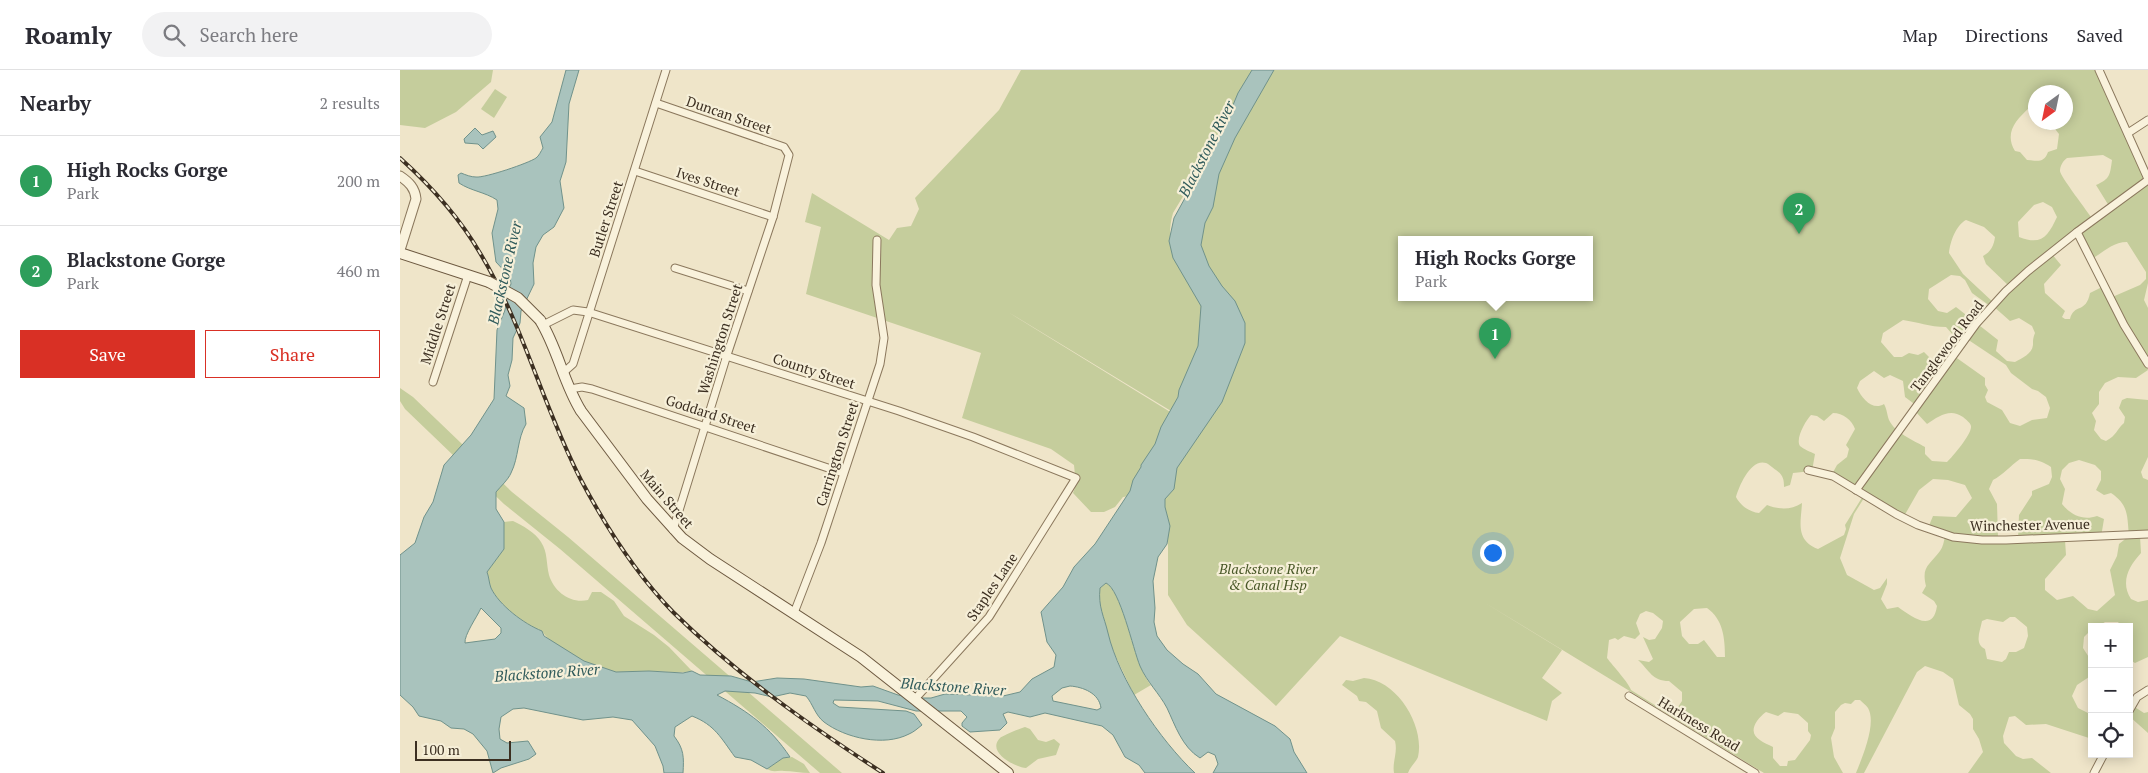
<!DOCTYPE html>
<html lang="en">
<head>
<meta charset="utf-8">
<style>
	:root { --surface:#fff; --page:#f2f2f3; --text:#2b2b33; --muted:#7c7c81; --line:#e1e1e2; --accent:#d93025 }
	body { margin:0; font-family:"PT Serif",serif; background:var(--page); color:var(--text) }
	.controls { position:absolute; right:15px; bottom:15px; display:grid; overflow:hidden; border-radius:0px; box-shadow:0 2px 12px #0003 }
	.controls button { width:45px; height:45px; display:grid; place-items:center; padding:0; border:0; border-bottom:1px solid var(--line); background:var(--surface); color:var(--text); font:25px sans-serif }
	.compass { position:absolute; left:1628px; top:15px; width:45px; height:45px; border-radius:50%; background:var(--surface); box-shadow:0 2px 12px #0003; rotate:213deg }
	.scale { position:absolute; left:15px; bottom:12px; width:96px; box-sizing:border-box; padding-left:5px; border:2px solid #3c2f21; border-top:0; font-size:14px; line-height:18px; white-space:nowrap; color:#3c2f21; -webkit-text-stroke:4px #f6efd8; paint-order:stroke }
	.you { position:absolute; left:1092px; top:482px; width:18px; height:18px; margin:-12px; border:4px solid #fff; border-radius:50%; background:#1a73e8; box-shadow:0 0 0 8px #1a73e833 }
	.badge { display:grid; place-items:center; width:32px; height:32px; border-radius:50%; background:var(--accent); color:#fff; font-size:16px; font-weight:700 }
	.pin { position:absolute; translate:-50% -41px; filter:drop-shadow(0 1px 2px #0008) }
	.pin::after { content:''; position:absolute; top:26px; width:18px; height:15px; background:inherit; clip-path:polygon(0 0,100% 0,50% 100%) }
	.popup { position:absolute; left:998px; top:166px; width:195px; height:65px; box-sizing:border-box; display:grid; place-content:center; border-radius:0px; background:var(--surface); filter:drop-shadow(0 1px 4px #0005); font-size:16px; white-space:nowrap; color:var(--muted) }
	.popup b { font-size:19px; color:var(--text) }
	.popup::after { content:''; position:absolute; left:50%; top:100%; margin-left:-10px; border:10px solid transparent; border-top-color:var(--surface) }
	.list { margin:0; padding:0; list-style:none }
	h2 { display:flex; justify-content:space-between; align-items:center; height:65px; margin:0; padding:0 20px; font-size:21px }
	h2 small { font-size:16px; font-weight:400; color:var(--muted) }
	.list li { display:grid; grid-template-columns:32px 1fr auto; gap:15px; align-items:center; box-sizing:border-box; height:90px; padding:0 20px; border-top:1px solid var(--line) }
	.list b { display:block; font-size:19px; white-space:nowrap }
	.list p { margin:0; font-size:16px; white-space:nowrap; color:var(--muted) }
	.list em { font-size:16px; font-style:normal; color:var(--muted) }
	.actions { display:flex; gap:10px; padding:15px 20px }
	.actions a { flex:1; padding:11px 0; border:1px solid var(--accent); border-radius:0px; text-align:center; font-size:18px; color:var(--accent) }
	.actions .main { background:var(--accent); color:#fff }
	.icon { flex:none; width:28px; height:28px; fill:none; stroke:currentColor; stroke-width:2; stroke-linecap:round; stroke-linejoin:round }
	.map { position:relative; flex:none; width:1748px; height:703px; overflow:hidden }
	header { display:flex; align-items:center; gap:30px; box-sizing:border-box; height:70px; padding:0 25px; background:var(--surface); border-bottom:1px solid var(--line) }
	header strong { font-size:24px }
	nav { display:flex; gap:28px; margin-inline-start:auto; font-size:18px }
	.search { width:350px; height:45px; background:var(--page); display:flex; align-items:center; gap:12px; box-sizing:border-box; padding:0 18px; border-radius:28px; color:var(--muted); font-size:19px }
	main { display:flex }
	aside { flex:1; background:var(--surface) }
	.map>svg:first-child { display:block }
	.green { fill:#c5cd9c; fill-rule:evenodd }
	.water { fill:#a9c3bd; stroke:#70928b; fill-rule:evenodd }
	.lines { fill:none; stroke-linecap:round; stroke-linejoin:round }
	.minor-casing { stroke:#8b785d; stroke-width:9 }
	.tertiary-casing { stroke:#8b785d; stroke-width:11 }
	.secondary-casing { stroke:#6d5940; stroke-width:12 }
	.minor { stroke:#f9f2dc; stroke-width:7 }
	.tertiary { stroke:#f9f2dc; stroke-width:9 }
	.secondary { stroke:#f9f2dc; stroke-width:10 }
	.rail-casing { stroke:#3c2f21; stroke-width:4 }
	.rail { stroke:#f6efd8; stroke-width:2; stroke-dasharray:5.5; stroke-linecap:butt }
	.secondary-bridge-casing { stroke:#6d5940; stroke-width:12; stroke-linecap:butt }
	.secondary-bridge { stroke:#f9f2dc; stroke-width:10 }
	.labels { text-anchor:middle; stroke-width:4.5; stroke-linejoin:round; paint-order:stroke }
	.street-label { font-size:14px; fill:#3c2f21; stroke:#f6efd8 }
	.park-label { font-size:14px; font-style:italic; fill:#495828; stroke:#f6efd8 }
	.water-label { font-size:15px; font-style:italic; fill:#305b5b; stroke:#f6efd8 }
</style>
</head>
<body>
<header>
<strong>Roamly</strong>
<div class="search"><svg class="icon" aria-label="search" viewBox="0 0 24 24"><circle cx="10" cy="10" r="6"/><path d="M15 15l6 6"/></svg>Search here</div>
<nav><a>Map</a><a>Directions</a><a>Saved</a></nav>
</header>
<main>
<aside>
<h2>Nearby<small>2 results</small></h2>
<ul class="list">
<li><span class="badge" style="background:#2e9e5b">1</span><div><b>High Rocks Gorge</b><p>Park</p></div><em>200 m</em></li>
<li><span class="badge" style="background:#2e9e5b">2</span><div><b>Blackstone Gorge</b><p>Park</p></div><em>460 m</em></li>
</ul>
<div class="actions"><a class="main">Save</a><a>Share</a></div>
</aside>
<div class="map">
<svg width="1748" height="703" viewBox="0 0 1748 703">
	<rect width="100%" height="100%" fill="#efe5c9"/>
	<!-- green -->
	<g class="green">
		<path d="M0,0H93L91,12L56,42L25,58L0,55Z"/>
		<path d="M621,0H854L820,65L773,143C761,186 788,210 811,243L787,311L771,341L608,242L780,348L742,424L723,427L715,437L704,442H691L673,423L676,415L674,395L651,379L562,348L581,283L406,224L421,157L405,152L412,123L489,170L497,158L511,156L519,139L515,128L599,40Z"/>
		<path d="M872,0H1698L1748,112V213L1744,230L1748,238V287L1744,289L1748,300L1736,308L1718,307L1705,313L1699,322V334L1692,343L1696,351L1694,360L1701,369L1706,371C1717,365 1716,360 1724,353L1725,347L1719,338L1722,330L1727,328L1748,330V387L1741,402L1743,408L1748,410V465L1740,466L1741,483C1729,496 1720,512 1731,529L1738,532L1748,530V587L1735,593L1730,590C1732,580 1729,568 1729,557H1722L1718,552H1705L1697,557H1692V559L1684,567L1683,578L1692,592V605L1677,615L1672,626L1678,638L1692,645V669L1646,654L1626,655L1615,646L1609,647L1603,666L1604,673L1616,686L1623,689L1632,688L1651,703H1568L1583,682L1579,669L1573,659V649L1570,644L1559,635L1553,609L1543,602L1525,596L1517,602L1464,703H1456C1462,688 1477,653 1468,638C1466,635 1462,632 1460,630H1455L1451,634L1445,633L1441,635L1435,642V658L1431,668L1434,687L1443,703H1364L1082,531L1162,580L1142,608L1162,623L1152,631L1147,651L940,566L876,636L787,555L768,525V448L758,419L816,217L786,154ZM1636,22H1666V52L1644,53L1646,60L1655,59L1659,64L1657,79L1648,82C1644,93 1638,91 1627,90L1620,82L1615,81C1604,63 1616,50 1629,38H1635ZM1703,85L1712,90C1710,105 1710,109 1696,115L1709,136L1693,150C1688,142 1660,106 1660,101C1660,96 1663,91 1667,88ZM1643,132L1652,137L1657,147C1648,166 1642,176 1619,167L1618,152L1634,135ZM1566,150L1584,157L1595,167C1594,175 1591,182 1583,186L1586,194L1610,217L1594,233L1563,204L1549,183C1550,172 1556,155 1566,150ZM1678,165L1690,190C1703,183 1712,172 1727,172L1746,202V209L1740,215L1710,228L1702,217L1690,223C1686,244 1674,233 1670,249H1665L1662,247L1665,241L1645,223L1644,214L1661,195L1651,183ZM1001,170H1189V228H1001ZM1551,205L1560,206L1565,210L1572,223L1590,236H1593L1610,251L1619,248L1632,256L1635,263C1633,268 1633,270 1633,275C1632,284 1622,288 1615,292L1607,291L1596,281L1598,270L1556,237L1547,243L1538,241L1528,229L1529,219ZM1503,250C1518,252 1529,257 1546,257L1561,274L1567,269L1606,295L1611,303L1632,319L1638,321L1646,327L1650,338L1647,348L1632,350L1620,356L1610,353L1602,340L1587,332L1585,327L1588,320L1585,315V308L1554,286L1543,301L1524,282L1518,285L1509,283L1502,287H1494L1481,272L1483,263ZM1474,301L1484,308L1490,305L1503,311L1505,327L1517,336L1515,341L1527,354C1539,346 1550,338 1563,347C1566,350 1570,352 1571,356C1572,364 1553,386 1547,392L1532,391L1525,384V377C1513,370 1495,363 1489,350C1487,345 1487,339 1484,334C1473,341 1462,329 1457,318L1460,311ZM1433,343C1443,343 1452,350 1455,359L1446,375L1449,379L1447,387L1437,395L1431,406L1463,426L1445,455L1446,459L1444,465L1418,479C1395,470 1401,452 1402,433C1391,440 1380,440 1367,435L1359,443C1349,442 1340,435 1336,427C1339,416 1351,388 1366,393C1369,394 1373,398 1376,400C1383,405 1384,409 1384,417L1390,415L1393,403L1412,401L1415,384C1411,382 1403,379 1400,376C1395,369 1406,350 1411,345L1417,346L1424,351ZM1620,389C1632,389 1640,389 1651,397L1652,407L1649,414L1632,421V425L1619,445L1618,469L1598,467L1597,434L1589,419L1593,410C1603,405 1610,396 1620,389ZM1679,390L1695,395L1701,401V410L1696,420L1704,425L1711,423C1729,435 1727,446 1729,466L1719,474L1717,486L1710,500L1715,525L1697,541L1688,539L1673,526L1657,530L1645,520V509L1666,485L1665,470L1701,467L1704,449L1697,446C1683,451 1671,445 1662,434L1665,419L1660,409L1662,400L1669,393ZM1533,409L1548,410L1565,415L1572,428L1556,447L1533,446L1528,458L1545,466C1544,471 1543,477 1540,481C1530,495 1521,496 1526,516L1522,523L1534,531L1537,536C1533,564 1511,546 1498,537L1487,539L1481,529L1487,514V508L1480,518L1474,520L1447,505L1440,488L1454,444L1464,428L1503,448L1519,420ZM1307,538C1323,549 1325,568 1325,587H1317L1304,570L1298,574H1289L1282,566L1280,552L1294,539ZM1246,541L1253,543L1263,551L1262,558L1255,569L1249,570L1243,567L1253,589L1249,592L1238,590C1250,601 1252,611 1269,611L1282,622V631L1272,646L1231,620C1229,613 1213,596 1207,588L1209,570L1215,568L1218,570L1224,566L1235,569L1240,564L1236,553L1240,544ZM1610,547H1615L1627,557L1628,566L1624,578L1616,582H1609L1606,589L1602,592L1587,589L1585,579C1574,573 1580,562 1582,551L1587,549L1603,552ZM1366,642L1378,646L1384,642L1398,644L1408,653V661L1411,665L1410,670L1395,690L1388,691L1387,696H1380L1373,688V677C1361,671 1347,666 1357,651C1360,647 1362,645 1366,642Z"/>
		<path d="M95,19L107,27L94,48L81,39Z"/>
		<path d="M0,318L13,327L112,422L168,467L442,703H420L160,479L104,434L5,339L0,331Z"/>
		<path d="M113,451C122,455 136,463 141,472C148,483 146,493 149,505C154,522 171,534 188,530L192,522H201L214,531L224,546L254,565L269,577L292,601C278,604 264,601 250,601C238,601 226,604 215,602C196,600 151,577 142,561C124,554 99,535 91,518C89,513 89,507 87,502L104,479V452Z"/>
		<path d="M706,513C724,522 733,594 751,615L734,625C719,592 697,555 700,518Z"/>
		<path d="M964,608C997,610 1025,656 1018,687C1016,692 1010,697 1008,703H994C992,692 998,683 995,671L981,658L977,641L966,632L959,631L957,626L942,615L946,610L953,611Z"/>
		<path d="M1733,636L1744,643L1748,642V663L1729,646V641Z"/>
		<path d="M625,657L630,659L638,670L646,672L654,669L660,674L656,685L638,689L626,698C615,697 586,682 600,668C602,666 621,658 625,657Z"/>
		<path d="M392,687L404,694L410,703C401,703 392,701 384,701C377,700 374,703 367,699L383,688Z"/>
	</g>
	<!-- water -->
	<g class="water">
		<path d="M166,0H179L169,34L166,92L160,111L164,138L154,157L143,165L136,177L133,193L134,214L121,241L120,253L113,268L112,290L108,305L110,316L106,326L124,338L126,354C117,369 119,387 111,403C108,410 101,416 96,422V439L104,452V479L87,502C89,507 89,513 91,518C99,535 124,554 142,561L144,566L184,591L216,602L249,601L283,603L292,601L300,605L331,606L352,612L377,608L404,609L461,617L473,616L498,625L520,628H531L545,624L603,626L620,622L632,609L654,597L656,585L647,572L641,542L663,517L674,497L695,474L730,421L733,410L741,397V395L755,374L761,357L778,327L779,320L798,276L801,236L773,188L769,171L774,148L823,59L838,23L852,0H874L835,68L819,104L813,137L805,153L801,175L809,196L822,216L835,231L845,253V273L822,332L777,398L774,419L765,429V437L770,456L767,474L758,487L753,511L755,538L754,552L757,566L767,580L783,594L798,604L816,624L875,656L890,669L894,682L907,703H813L818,694L815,685L808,682L800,688C782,677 775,655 767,638C759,623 747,612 740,596C733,579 720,519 706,513L700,518C698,537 704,546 708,563C719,610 760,670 795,703H745L739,695L725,687L713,665L702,656L645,643L630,647L608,642L603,644L607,653L600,660L570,662L562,656V653L567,647L561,641H516L478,631L434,630L433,633L439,637L506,641L514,644L522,655C518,658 514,662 509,664C484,677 445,668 424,652C415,645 413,634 406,626L390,623L372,627L355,623L325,621L317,625C349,642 370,657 390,687L383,688L367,699L351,690L335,687C321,668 315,655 292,646L275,657L274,666C284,679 284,687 283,703H264L263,696L255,676L232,650L213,647L183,650L124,638L113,639L101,647L99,659L100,669L107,673L128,671L136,684L129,689L101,698L93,703L87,681L73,664L64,659L51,658L41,651L19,646L13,637L0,625V485L15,473L24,447L33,432L44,395L71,365L94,329L97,260L105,240L108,220L111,214L110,207L96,192L92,163L98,139L97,130C85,122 71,121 59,113L58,105L61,103C66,105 71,107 76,107C85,108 129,93 136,88C139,86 141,81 143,78L140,67L152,52ZM81,538L101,558V563L95,569L65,573C64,565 77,547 81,538ZM670,616C683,617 699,623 701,638L697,640L653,631L652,626L662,618Z"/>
		<path d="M75,58L82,65L93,61L96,67L83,79L78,74L65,73L64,69Z"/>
	</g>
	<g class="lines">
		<defs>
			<g id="minor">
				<path d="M1699,0L1748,109"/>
				<path d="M256,33L384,77L389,85L373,147L327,285L273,460"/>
				<path d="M1728,63L1748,50"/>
				<path d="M235,101L373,147"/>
				<path d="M1677,162L1724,255L1748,294"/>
				<path d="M275,198L348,221"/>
				<path d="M143,255L173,240L188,242L499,341L573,367L676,408L589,547L515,629"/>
				<path d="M164,302L173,294L266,0"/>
				<path d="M33,312L68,205"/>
				<path d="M170,319L182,317L192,319L443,403"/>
				<path d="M1408,400L1433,406L1496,444L1518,455L1553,467L1582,470H1606L1748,464"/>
				<path d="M1456,420L1576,254L1606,221L1628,201L1677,162L1748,110"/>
				<path d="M394,543L421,473L480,294L484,268L476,215L477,170"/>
				<path d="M1229,626L1355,703"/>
				<path d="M1729,641L1737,627L1748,620"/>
				<path d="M1694,703L1704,684"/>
			</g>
			<path id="tertiary" d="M0,106C9,112 15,118 16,129L0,180"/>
			<g id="secondary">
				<path d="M0,183L89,212"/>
				<path d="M140,250C158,279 163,312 181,341L247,429L282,468L310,489L461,587L608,703"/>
			</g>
		</defs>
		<!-- minor casing -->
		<use href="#minor" class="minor-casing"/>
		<!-- tertiary casing -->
		<use href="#tertiary" class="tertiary-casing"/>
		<!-- secondary casing -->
		<use href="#secondary" class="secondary-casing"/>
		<!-- minor -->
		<use href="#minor" class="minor"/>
		<!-- tertiary -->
		<use href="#tertiary" class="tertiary"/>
		<!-- secondary -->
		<use href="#secondary" class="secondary"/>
		<defs>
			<path id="rail" d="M0,88C31,116 59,147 80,183C123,254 143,337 181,410C206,457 236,504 273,542C336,604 409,655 483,703"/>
		</defs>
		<!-- rail casing -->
		<use href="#rail" class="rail-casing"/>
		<!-- rail -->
		<use href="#rail" class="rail"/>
		<defs>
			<path id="secondary-bridge" d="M89,212L118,228L140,250"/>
		</defs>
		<!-- secondary-bridge casing -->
		<use href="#secondary-bridge" class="secondary-bridge-casing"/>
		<!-- secondary-bridge -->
		<use href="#secondary-bridge" class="secondary-bridge"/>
	</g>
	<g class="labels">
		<!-- street labels -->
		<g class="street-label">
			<text transform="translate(329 45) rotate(19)" y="5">Duncan Street</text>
			<text transform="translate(308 112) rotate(18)" y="5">Ives Street</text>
			<text transform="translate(206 149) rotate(-72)" y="5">Butler Street</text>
			<text transform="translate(38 254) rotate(-72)" y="5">Middle Street</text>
			<text transform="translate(320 269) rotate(-72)" y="5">Washington Street</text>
			<text transform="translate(1547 276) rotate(-53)" y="5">Tanglewood Road</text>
			<text transform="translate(414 301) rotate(18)" y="5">County Street</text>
			<text transform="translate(311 344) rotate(18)" y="5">Goddard Street</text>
			<text transform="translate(437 384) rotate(-72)" y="5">Carrington Street</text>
			<text transform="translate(267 429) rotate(49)" y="5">Main Street</text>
			<text transform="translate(1630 455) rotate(-1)" y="5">Winchester Avenue</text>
			<text transform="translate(592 517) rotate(-56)" y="5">Staples Lane</text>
			<text transform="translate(1299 654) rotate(31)" y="5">Harkness Road</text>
		</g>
		<!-- park labels -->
		<g class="park-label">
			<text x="868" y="504">Blackstone River<tspan x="868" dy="16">&amp; Canal Hsp</tspan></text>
		</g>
		<!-- water labels -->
		<g class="water-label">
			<text transform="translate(807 79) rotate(-63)" y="5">Blackstone River</text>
			<text transform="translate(105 203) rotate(-77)" y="5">Blackstone River</text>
			<text transform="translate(147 603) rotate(-4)" y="5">Blackstone River</text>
			<text transform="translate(553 617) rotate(4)" y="5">Blackstone River</text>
		</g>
	</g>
</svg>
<div class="controls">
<button>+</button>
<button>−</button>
<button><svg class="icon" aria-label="locate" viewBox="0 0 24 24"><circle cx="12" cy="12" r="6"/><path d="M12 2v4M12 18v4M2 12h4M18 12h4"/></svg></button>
</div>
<svg class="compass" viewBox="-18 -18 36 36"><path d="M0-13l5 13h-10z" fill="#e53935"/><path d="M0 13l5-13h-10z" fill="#7c7c81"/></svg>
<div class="scale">100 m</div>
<div class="you"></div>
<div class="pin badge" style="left:1095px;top:289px;background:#2e9e5b">1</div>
<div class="popup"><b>High Rocks Gorge</b>Park</div>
<div class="pin badge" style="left:1399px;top:164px;background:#2e9e5b">2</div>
</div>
</main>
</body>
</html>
